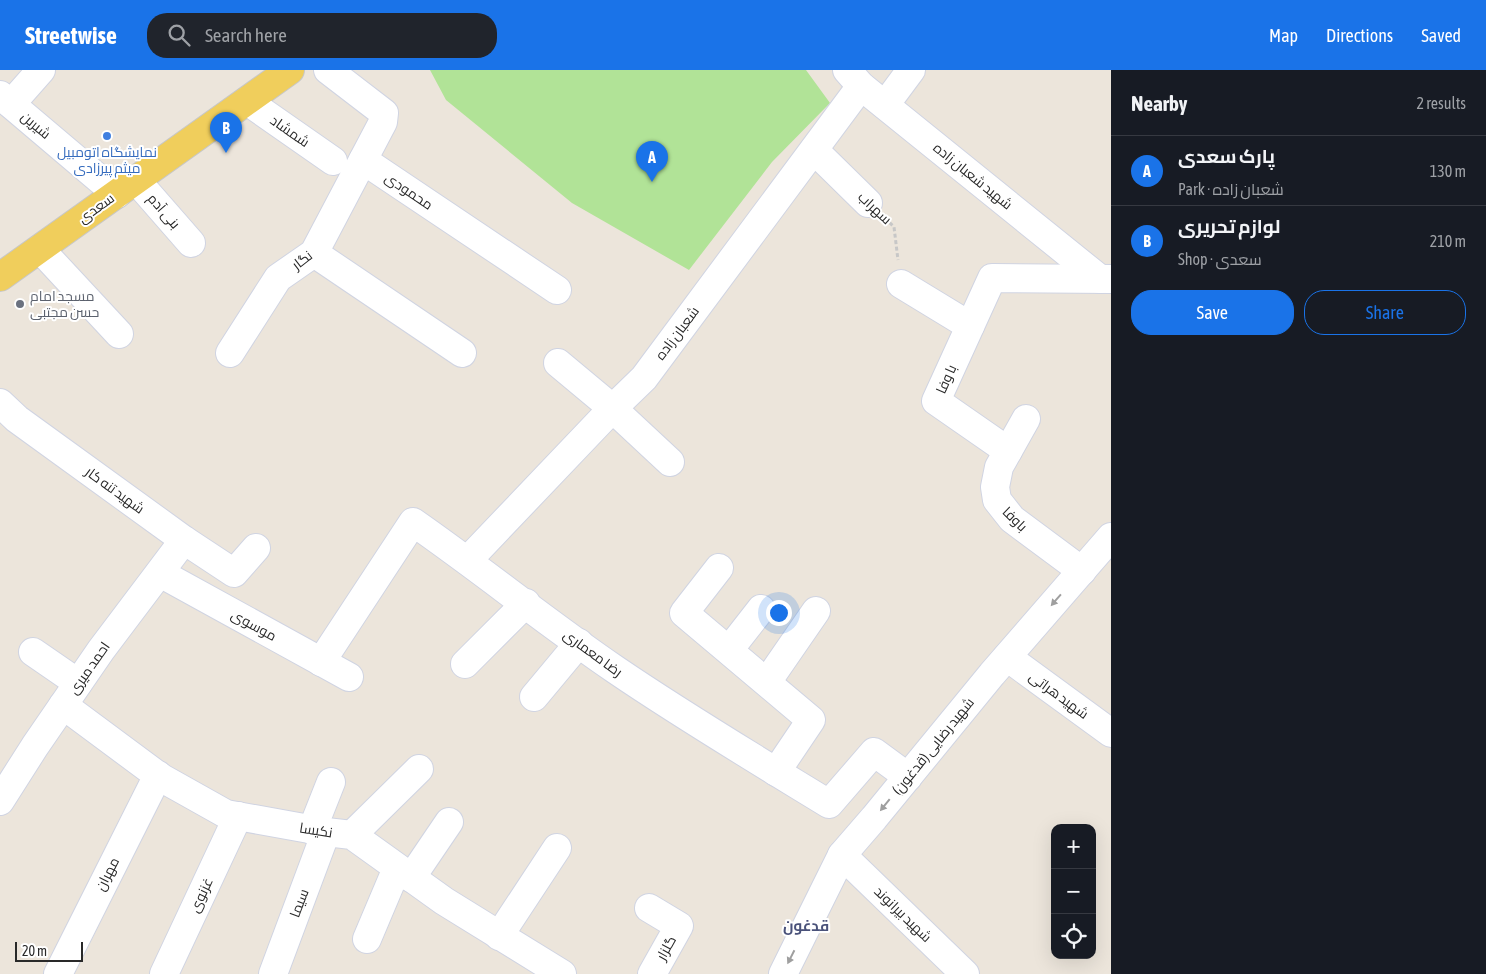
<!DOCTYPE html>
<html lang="en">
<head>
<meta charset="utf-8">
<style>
	:root { --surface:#171b24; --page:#20242c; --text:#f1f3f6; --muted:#9ea1a6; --line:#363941; --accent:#1a73e8 }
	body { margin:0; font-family:"Asap Condensed",Cairo,sans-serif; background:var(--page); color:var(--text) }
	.controls { position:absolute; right:15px; bottom:15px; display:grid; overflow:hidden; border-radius:10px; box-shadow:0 5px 20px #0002 }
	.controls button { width:45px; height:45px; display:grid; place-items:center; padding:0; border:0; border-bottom:1px solid var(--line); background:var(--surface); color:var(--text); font:25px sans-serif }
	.scale { position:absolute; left:15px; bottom:12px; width:68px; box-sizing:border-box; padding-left:5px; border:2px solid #292929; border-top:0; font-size:14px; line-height:18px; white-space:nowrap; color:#292929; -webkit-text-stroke:4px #fff; paint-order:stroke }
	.you { position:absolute; left:778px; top:542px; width:18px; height:18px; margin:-12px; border:4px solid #fff; border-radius:50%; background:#1a73e8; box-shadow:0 0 0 8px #1a73e833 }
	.badge { display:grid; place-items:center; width:32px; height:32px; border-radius:50%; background:var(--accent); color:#fff; font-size:16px; font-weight:700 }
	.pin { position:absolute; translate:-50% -41px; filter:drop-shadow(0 1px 2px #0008) }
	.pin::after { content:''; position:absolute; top:26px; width:18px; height:15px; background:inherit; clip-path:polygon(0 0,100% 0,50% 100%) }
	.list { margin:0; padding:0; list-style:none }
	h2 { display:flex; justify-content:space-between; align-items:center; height:65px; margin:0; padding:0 20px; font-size:21px }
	h2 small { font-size:16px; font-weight:400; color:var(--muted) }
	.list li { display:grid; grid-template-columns:32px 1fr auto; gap:15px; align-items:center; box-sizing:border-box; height:70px; padding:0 20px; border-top:1px solid var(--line) }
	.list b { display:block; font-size:19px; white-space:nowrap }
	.list p { margin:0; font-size:16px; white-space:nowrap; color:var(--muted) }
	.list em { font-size:16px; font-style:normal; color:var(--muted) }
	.actions { display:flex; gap:10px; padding:15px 20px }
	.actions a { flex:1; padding:11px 0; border:1px solid var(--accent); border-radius:20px; text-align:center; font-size:18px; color:var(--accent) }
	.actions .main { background:var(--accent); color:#fff }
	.icon { flex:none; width:28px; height:28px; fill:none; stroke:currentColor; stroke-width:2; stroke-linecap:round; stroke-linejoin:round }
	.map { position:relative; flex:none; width:1111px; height:904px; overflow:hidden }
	header { display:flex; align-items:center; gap:30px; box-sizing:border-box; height:70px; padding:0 25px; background:var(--accent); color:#fff }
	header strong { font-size:24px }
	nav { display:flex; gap:28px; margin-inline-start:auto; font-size:18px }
	.search { width:350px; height:45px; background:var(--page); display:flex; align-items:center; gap:12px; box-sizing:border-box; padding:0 18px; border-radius:20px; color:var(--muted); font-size:19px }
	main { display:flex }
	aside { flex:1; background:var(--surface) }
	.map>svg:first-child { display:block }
	.green { fill:#b1e397 }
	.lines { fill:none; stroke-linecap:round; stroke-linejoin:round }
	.minor-casing { stroke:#d0d4e2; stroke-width:30 }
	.major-casing { stroke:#c7c7c7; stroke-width:30 }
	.path { stroke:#c7c7c7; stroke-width:3; stroke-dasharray:4 2.5; stroke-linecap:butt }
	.minor { stroke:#fff; stroke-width:28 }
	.major { stroke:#f0ce5c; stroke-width:28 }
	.oneway { fill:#9f9f9f }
	.shop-dot { fill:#3f7fe0; stroke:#fff; stroke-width:2 }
	.worship-dot { fill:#6b7280; stroke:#fff; stroke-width:2 }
	.labels { text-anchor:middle; stroke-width:4; stroke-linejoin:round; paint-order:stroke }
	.street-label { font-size:14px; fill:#292929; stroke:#fff }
	.shop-label { font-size:14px; fill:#366cbe; stroke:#fff }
	.worship-label { font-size:14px; fill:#5b616d; stroke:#fff; text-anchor:start }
	.neighbourhood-label { font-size:15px; font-weight:bold; fill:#4a527a; stroke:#fff }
</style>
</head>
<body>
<header>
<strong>Streetwise</strong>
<div class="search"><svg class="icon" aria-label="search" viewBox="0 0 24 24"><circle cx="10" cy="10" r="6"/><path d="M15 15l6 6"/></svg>Search here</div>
<nav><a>Map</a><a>Directions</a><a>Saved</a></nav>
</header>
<main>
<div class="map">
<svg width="1111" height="904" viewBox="0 0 1111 904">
	<rect width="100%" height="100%" fill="#ece5db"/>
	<!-- green -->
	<path class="green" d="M430,0H806L830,33L772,92L689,200L572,133L446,30Z"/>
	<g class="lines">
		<defs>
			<g id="minor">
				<path d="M847,0L861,16L1100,209"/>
				<path d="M0,25L117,124"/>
				<path d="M247,31L333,91"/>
				<path d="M11,34L41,0"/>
				<path d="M885,35L911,0"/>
				<path d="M814,80L868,133"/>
				<path d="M363,90L557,220"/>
				<path d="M136,110L191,173"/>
				<path d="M40,179L119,264"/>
				<path d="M314,183L462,283"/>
				<path d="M901,214L970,256"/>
				<path d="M230,283L278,208L314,183L383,52L384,43L328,0"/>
				<path d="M558,293L612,338L670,392"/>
				<path d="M0,333L17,349L184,470L234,503L256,478"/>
				<path d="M1026,349L999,397L995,417L997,430L1012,449L1082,501"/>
				<path d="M1008,381L936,331L992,208L1111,209"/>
				<path d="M468,490L610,341L644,308L861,16"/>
				<path d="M719,498L684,543L811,650L776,702"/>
				<path d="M160,503L349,607"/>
				<path d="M729,580L761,539"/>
				<path d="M33,582L78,613"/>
				<path d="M1007,587L1111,663"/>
				<path d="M321,592L413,452C482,500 547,553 616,600C685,647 757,690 829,734L874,682L908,707"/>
				<path d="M465,594L526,533"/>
				<path d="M767,612L816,541"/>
				<path d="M534,627L579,573"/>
				<path d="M63,635L160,707L226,744L326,762L352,765L444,831L562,904"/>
				<path d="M0,731L35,676L101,580L184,470"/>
				<path d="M312,760L331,712"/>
				<path d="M352,765L419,699"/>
				<path d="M842,785L965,904"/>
				<path d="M411,808L449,752"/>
				<path d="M649,838L679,856L652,904"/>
				<path d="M499,866L557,778"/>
				<path d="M367,869L397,798"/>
				<path d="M58,904L158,705"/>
				<path d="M164,904L238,746"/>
				<path d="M273,904L326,762"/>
				<path d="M783,904L842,785L874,748L992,604L1111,467"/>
			</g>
			<path id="major" d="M0,207L290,0"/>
		</defs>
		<!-- minor casing -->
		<use href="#minor" class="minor-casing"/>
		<!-- major casing -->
		<use href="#major" class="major-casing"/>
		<!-- path -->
		<path class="path" d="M885,148L894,157L898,190"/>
		<!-- minor -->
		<use href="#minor" class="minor"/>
		<!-- major -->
		<use href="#major" class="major"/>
	</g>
	<!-- one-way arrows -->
	<defs><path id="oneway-solid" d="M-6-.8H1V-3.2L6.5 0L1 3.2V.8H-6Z" transform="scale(1.25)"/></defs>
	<g class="oneway">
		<use href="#oneway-solid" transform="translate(1056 530) rotate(131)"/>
		<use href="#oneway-solid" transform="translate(885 735) rotate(129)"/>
		<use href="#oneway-solid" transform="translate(791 887) rotate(117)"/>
	</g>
	<!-- markers -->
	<circle class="shop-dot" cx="107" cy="66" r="5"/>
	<circle class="worship-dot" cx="20" cy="234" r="5"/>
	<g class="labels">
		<!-- street labels -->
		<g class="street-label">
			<text transform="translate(36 55) rotate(40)" y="5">شیرین</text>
			<text transform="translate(290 61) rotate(35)" y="5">شمشاد</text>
			<text transform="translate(973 106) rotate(39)" y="5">شهید شعبان زاده</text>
			<text transform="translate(409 121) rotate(34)" y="5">محمودی</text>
			<text transform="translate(96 138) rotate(-36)" y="5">سعدی</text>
			<text transform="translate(875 138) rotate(43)" y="5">سهراب</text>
			<text transform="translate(164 141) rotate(49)" y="5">بنی آدم</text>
			<text transform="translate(302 190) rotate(-38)" y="5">نگار</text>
			<text transform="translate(677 263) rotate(-53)" y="5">شعبان زاده</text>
			<text transform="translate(946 309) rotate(-66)" y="5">با وفا</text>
			<text transform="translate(115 420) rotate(36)" y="5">شهید تنه کار</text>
			<text transform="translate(1015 449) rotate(44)" y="5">باوفا</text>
			<text transform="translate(254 555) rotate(29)" y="5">موسوی</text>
			<text transform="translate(593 583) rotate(36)" y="5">رضا معماری</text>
			<text transform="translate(89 598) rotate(-55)" y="5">احمد میری</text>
			<text transform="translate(1059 625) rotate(36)" y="5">شهید هراتی</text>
			<text transform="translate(933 676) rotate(-51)" y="5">(قدغون) شهید رضایی</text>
			<text transform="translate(316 760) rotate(9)" y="5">نکیسا</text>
			<text transform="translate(107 804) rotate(-63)" y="5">مهران</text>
			<text transform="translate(201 825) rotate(-65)" y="5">غزنوی</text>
			<text transform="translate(299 833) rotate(-69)" y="5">سیما</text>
			<text transform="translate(903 844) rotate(44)" y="5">شهید بیرانوند</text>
			<text transform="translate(666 878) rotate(-61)" y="5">گلزار</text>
		</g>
		<!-- shop labels -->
		<g class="shop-label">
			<text x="107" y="87">نمایشگاه اتومبیل<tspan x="107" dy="16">میثم پیرزادی</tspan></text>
		</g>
		<!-- worship labels -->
		<g class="worship-label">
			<text x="30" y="231">مسجد امام<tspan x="30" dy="16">حسن مجتبی</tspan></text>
		</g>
		<!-- neighbourhood labels -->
		<g class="neighbourhood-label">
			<text x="806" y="861">قدغون</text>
		</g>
	</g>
</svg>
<div class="controls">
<button>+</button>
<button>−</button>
<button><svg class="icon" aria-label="locate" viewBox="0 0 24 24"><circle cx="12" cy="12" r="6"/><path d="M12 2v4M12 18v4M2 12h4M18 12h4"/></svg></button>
</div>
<div class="scale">20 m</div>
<div class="you"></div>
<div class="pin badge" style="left:652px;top:112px">A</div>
<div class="pin badge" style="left:226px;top:83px">B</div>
</div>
<aside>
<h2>Nearby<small>2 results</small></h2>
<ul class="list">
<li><span class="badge">A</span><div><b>پارک سعدی</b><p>Park · شعبان زاده</p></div><em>130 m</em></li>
<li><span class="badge">B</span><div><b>لوازم تحریری</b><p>Shop · سعدی</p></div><em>210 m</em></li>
</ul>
<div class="actions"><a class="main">Save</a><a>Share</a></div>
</aside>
</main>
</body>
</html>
